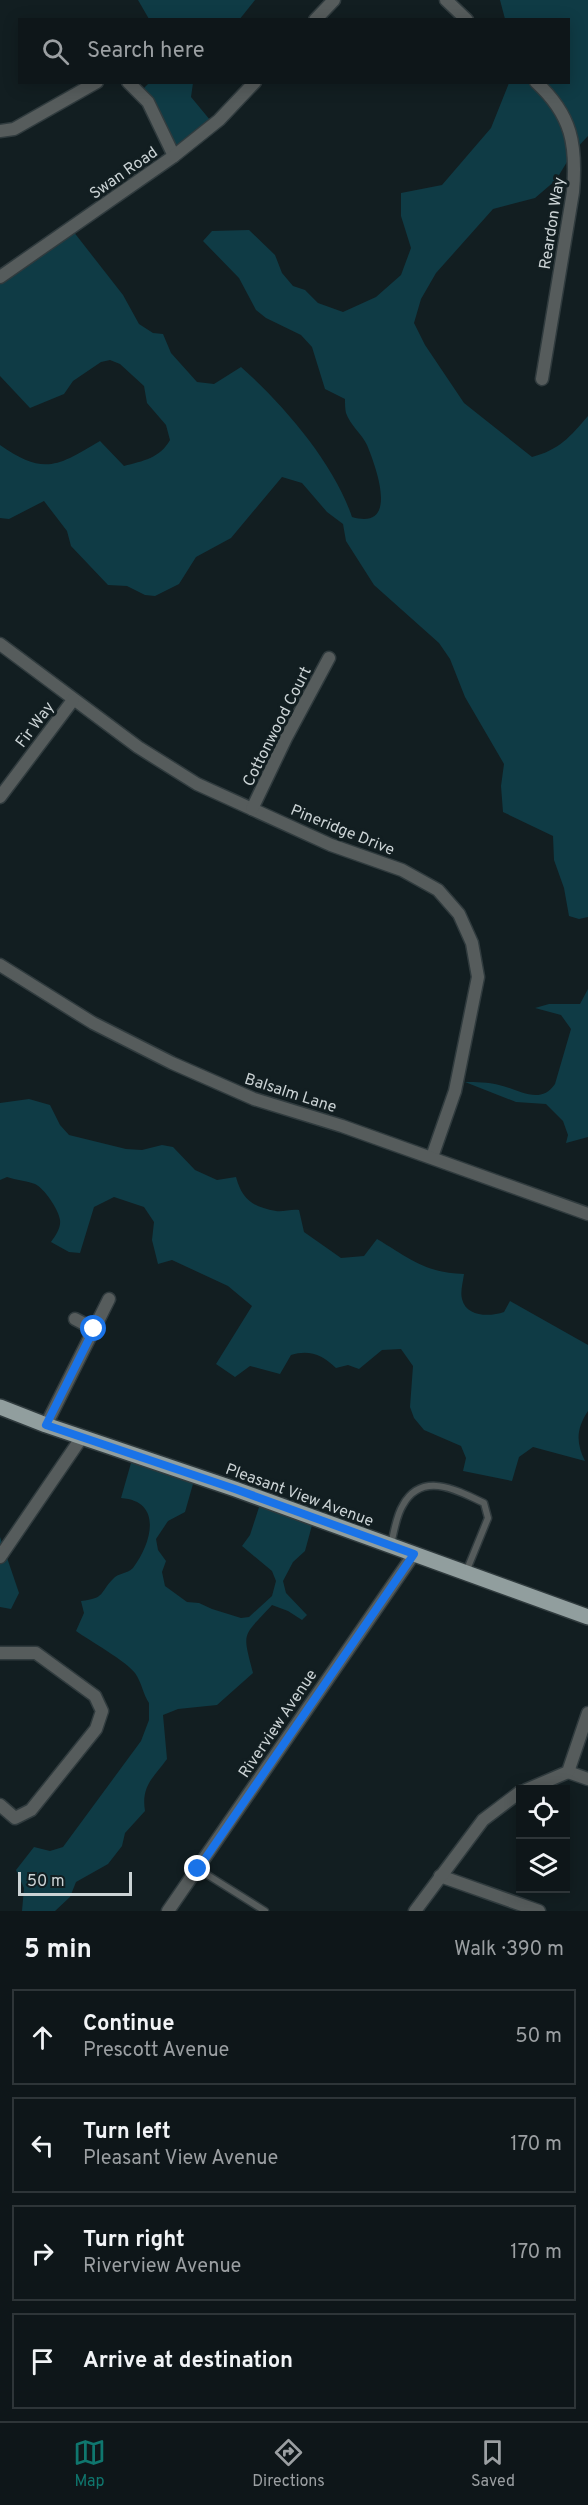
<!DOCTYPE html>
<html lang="en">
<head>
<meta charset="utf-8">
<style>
	:root { --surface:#0e1619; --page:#1c2326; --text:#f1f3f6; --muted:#9b9fa2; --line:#2e3538; --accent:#0f766e }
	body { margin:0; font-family:Overpass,sans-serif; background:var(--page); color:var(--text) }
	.controls { position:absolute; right:18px; bottom:18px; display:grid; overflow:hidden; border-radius:0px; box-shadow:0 3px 15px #0003 }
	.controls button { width:54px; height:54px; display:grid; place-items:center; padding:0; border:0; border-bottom:2px solid var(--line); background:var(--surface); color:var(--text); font:30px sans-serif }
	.scale { position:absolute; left:18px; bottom:15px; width:114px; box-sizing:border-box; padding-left:6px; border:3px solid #cbd3d5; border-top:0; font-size:16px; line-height:21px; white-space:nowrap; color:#cbd3d5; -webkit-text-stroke:4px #121e21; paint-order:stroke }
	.stop { position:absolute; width:18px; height:18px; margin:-14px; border:4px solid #1a73e8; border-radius:50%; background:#fff }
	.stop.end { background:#1a73e8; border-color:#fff; box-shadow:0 2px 6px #0008 }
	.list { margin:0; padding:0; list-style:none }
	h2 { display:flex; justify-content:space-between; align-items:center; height:78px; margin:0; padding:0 24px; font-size:26px }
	h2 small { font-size:20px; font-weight:400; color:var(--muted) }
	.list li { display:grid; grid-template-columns:39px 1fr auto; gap:18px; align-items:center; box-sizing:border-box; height:96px; margin:0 12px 12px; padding:0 12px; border:2px solid var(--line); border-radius:0px }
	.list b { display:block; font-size:22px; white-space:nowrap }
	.list p { margin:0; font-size:20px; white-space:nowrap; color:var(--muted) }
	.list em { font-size:20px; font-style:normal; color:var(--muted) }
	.icon { flex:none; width:33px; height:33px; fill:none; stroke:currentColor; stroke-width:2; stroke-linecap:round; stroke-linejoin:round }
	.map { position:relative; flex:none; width:588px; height:1911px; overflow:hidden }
	.search { position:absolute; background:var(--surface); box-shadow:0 3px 15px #0003; left:18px; right:18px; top:18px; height:66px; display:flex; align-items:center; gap:15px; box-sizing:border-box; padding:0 21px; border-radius:0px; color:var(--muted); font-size:22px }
	.sheet { height:510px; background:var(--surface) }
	nav { display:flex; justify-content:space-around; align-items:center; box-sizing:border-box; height:84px; border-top:2px solid var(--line); background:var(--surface); font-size:16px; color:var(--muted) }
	nav a { display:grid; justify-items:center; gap:3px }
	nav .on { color:var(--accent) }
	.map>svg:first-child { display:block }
	.green { fill:#0f3b45 }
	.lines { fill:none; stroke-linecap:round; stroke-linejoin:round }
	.lane-casing { stroke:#303b3e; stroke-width:9 }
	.street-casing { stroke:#303b3e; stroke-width:15 }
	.primary-casing { stroke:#303b3e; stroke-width:18 }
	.lane { stroke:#565c5c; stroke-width:6 }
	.street { stroke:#565c5c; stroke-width:12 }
	.primary { stroke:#919e9e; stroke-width:15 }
	.route { stroke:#1a73e8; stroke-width:8 }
	.labels { text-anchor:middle; stroke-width:6; stroke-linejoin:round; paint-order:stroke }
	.street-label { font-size:16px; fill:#cbd3d5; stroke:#121e21 }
</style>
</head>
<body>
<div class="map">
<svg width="588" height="1911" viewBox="0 0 588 1911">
	<rect width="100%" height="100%" fill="#121e21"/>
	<!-- green -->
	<g class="green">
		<path d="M138,0H255L239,20L149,19Z"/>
		<path d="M500,0H588V136L573,152L556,180L535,198L493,209L436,273L421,299L414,323L425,345L464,403L532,457C559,450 570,437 588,416V917L579,919L569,916L564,888L554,860L553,836L503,812L501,786L504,764L465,697L450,659L439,643L374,585L346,541L343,524L327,512L302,483L282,477L231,538L196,557L179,584L155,596L145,595L127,586L108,585L71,546L67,531L44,501L9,519L0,518V445C44,476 58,466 100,441L124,466C143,461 160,458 170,440L166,425L147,403L144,386L120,364L110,360L101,362L73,381L64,394L30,408L0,376V279L73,231L123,295L139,324L153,333L163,334L171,353L197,382L214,384L241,367C283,404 334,463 352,517C400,531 376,467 367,445C362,434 350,425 346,413C345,409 345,403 345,399L325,389L312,347L301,335L266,318L256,310L239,278L203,241L212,231L249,230L275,255L282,273L293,286L305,290L318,303L343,312L376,297L401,275L411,248L401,216V193L442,185L491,128L509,83L568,82V20L505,19Z"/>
		<path d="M149,83H193L191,97L215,126L176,157L140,92Z"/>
		<path d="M588,989V1137L566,1143L568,1135L563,1121L546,1104L516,1102L465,1082C476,1082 488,1082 499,1085C518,1089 540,1106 555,1084L571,1029L561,1015L535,1008L549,1004H580Z"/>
		<path d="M29,1099L50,1105L60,1125L69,1135L126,1149L142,1150L162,1145L173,1147L195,1170L217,1180L236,1177C242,1199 252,1207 276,1211C283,1212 291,1209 299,1210L304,1232L341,1258L364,1256L377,1239C409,1258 425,1273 464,1274C463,1282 460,1292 462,1299C466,1317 490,1317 504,1312L510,1301L588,1345V1411C576,1429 576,1443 585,1461L533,1447L519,1457L512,1481L463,1471L466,1458L461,1446L424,1430L414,1418L410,1407L413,1366L401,1349L382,1350L359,1369L348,1365L336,1368C323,1355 309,1349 291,1355L280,1374L250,1366L235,1377L216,1364L252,1306L228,1286L172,1260L158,1264L152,1240L154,1222L144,1207L114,1197L94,1207L80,1253L69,1252L51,1242C56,1235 61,1228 60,1220C59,1210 44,1188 35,1184C27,1181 16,1180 7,1177L0,1180V1103Z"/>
		<path d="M133,1456L195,1477L185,1512L168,1521L156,1539L158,1550L166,1561L162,1572L165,1586L187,1602L199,1603L212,1609L241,1618L249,1617L272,1596L276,1581L272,1571L242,1546L250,1535L261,1501L314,1518L305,1551L293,1562L283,1581L286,1593L307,1615L302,1620L288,1611L272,1605C242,1638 242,1630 253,1673L217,1705L178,1709L163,1715L167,1759C153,1778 141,1786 145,1811L125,1833L122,1846L108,1864L76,1882L70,1897L55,1911H22L24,1888L16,1870L34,1847L50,1851L63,1847L141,1741L149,1720V1703C143,1694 142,1683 135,1673C126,1661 90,1641 76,1631L84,1613L81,1601C106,1598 99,1593 113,1579C118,1573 127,1574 133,1568C152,1543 163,1501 121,1498Z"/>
		<path d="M0,1537L19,1593L11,1609L0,1607Z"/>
	</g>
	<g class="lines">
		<defs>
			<g id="lane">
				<path d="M391,1545C394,1532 396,1516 403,1505C422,1471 457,1490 484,1503L488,1518L466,1572"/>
				<path d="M198,1869L265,1911"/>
			</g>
			<g id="street">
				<path d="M446,0L467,20"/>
				<path d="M315,20L334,0"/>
				<path d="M128,82L148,102L174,156"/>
				<path d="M536,82C572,115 577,145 573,192L542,379"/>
				<path d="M0,131L14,129L97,82"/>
				<path d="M0,277L174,156L219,120L255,82"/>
				<path d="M0,644L138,747L197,784L331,845L402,870L438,890L459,914L472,943L478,977L455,1091L432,1157"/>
				<path d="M0,797L73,700"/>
				<path d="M252,809L286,738L329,658"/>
				<path d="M0,965L93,1023L172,1063L254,1099L342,1126L588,1214"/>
				<path d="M75,1319L94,1329"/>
				<path d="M46,1425L109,1299"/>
				<path d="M0,1557L82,1437"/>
				<path d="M568,1772L588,1779"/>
				<path d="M526,1790L568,1772L588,1713"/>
				<path d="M0,1805L15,1818L31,1810L96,1729L102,1711L95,1696L36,1653H0"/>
				<path d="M440,1876L539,1911"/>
				<path d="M168,1911L414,1554"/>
				<path d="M415,1911L483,1820L520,1792"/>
			</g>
			<path id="primary" d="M0,1407L46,1425L235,1489L588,1617"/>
		</defs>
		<!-- lane casing -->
		<use href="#lane" class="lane-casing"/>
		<!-- street casing -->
		<use href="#street" class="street-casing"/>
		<!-- primary casing -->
		<use href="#primary" class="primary-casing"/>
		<!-- lane -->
		<use href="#lane" class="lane"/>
		<!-- street -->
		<use href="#street" class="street"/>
		<!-- primary -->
		<use href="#primary" class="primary"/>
	</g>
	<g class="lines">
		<!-- route -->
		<path class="route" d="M94,1329L46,1425L235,1489L414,1554L198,1869"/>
	</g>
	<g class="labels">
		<!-- street labels -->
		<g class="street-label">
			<text transform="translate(123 172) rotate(-35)" y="6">Swan Road</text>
			<text transform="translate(551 223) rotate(-81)" y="6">Reardon Way</text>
			<text transform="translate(34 724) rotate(-53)" y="6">Fir Way</text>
			<text transform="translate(276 726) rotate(-63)" y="6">Cottonwood Court</text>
			<text transform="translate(343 829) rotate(22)" y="6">Pineridge Drive</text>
			<text transform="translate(291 1092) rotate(18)" y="6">Balsalm Lane</text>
			<text transform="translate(300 1494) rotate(20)" y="6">Pleasant View Avenue</text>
			<text transform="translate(277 1723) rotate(-56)" y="6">Riverview Avenue</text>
		</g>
	</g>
</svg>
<div class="controls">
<button><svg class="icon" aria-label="locate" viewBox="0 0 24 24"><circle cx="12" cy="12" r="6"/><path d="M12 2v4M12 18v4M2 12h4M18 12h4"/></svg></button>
<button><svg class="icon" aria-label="layers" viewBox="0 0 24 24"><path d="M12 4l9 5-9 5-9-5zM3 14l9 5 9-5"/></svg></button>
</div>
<div class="scale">50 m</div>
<div class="stop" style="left:94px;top:1329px"></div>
<div class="stop end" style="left:198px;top:1869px"></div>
<div class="search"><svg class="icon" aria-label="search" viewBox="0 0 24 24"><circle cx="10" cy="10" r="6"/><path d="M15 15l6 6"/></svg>Search here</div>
</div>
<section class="sheet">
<h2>5 min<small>Walk · 390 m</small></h2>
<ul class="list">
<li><svg class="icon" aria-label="ahead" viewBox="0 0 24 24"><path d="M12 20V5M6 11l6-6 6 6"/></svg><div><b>Continue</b><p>Prescott Avenue</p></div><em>50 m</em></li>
<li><svg class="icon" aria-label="left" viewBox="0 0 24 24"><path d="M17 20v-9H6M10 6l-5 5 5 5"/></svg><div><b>Turn left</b><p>Pleasant View Avenue</p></div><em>170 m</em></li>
<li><svg class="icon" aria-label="right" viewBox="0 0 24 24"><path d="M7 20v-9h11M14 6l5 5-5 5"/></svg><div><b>Turn right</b><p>Riverview Avenue</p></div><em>170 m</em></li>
<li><svg class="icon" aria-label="arrive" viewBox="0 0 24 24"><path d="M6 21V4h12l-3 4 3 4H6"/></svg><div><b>Arrive at destination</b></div></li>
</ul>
</section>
<nav>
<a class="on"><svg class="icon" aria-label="map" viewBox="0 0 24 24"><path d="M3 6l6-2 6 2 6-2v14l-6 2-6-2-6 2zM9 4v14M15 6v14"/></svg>Map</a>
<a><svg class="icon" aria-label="directions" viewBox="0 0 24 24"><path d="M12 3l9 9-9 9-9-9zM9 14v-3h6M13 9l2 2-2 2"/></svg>Directions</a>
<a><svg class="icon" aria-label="saved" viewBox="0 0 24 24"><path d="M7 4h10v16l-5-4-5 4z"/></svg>Saved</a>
</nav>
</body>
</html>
